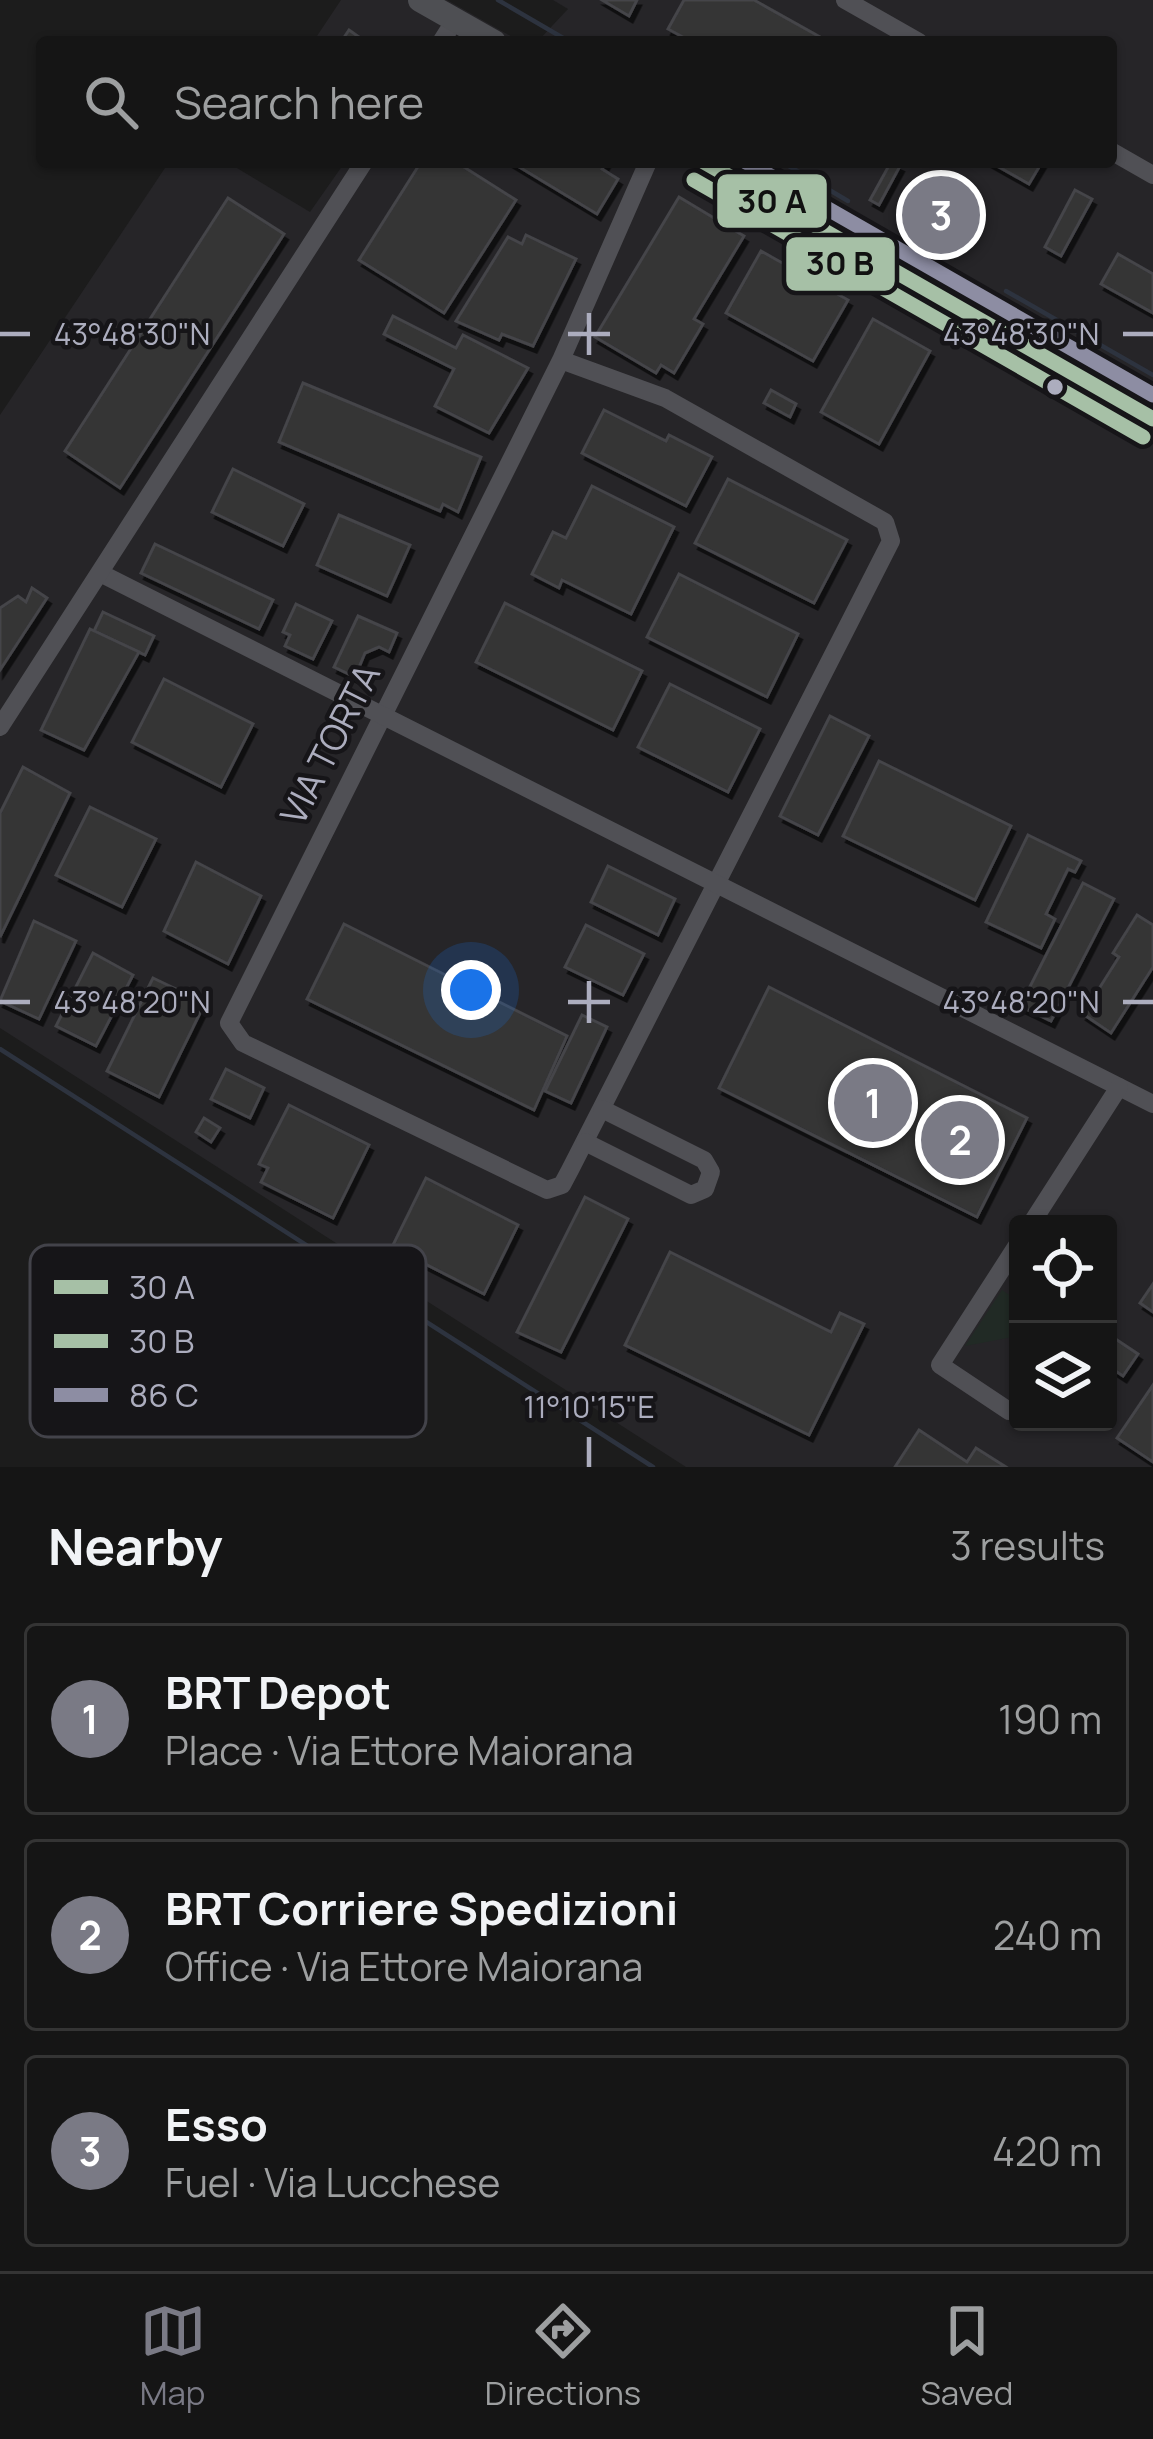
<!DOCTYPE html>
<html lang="en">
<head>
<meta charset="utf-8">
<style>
	:root { --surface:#151515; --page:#1e1e1e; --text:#f1f3f6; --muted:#9d9fa0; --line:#343434; --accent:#7a7a85 }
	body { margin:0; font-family:Manrope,sans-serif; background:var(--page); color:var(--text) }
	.controls { position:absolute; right:36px; bottom:36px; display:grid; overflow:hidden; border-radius:12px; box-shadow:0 3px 9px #0004 }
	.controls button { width:108px; height:108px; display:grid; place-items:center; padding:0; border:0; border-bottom:3px solid var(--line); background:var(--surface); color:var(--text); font:60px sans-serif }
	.you { position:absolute; left:471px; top:990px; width:42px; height:42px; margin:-30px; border:9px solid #fff; border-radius:50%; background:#1a73e8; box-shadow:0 0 0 18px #1a73e833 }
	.badge { display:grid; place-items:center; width:78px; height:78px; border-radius:50%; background:var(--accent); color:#fff; font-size:39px; font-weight:700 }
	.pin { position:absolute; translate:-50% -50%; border:6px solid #fff; box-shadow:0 3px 12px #0006 }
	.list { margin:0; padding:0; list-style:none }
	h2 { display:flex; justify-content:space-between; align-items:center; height:156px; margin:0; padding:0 48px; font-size:51px }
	h2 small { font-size:39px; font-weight:400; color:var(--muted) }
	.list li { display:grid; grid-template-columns:78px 1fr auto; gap:36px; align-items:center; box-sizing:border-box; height:192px; margin:0 24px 24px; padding:0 24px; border:3px solid var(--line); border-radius:12px }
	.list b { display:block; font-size:45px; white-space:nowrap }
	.list p { margin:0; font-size:39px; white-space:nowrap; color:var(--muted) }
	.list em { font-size:39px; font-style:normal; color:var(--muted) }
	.icon { flex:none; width:66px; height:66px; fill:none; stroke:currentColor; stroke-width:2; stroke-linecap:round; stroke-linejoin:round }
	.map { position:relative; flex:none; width:1153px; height:1467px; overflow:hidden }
	.search { position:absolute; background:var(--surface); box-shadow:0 3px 9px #0004; left:36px; right:36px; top:36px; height:132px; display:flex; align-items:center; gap:30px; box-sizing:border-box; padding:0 42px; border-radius:12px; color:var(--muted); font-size:45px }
	.sheet { height:804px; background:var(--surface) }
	nav { display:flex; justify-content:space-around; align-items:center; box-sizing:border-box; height:168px; border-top:3px solid var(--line); background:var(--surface); font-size:33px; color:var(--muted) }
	nav a { display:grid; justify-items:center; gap:6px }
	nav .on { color:var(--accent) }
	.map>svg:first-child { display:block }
	.built { fill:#262528; fill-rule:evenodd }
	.green { fill:#212a25 }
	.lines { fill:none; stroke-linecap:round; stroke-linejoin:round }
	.stream { stroke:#2d333f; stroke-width:4.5 }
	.building { fill:#343435; stroke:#444448; stroke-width:3; filter:url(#shadow) }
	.minor { stroke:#505055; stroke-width:18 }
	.secondary { stroke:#4e4f53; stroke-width:24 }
	.bus-1-casing { stroke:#161518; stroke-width:24 }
	.bus-2-casing { stroke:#161518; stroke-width:24 }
	.bus-3-casing { stroke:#161518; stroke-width:24 }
	.bus-1 { stroke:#a6c0a6; stroke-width:15 }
	.bus-2 { stroke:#a6c0a6; stroke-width:15 }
	.bus-3 { stroke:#8d8da3; stroke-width:15 }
	.ticks { fill:none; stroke:#acadbe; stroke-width:4.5 }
	.bus-dot { fill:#acadbe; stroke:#161518; stroke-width:4.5 }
	.labels { text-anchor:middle; stroke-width:9; stroke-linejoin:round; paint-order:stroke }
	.street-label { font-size:36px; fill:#acadbe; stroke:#161518 }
	.key { fill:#161518; stroke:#43434a; stroke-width:3 }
	.key-label { font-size:33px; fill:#acadbe }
	.ticks-label { font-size:30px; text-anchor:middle; fill:#acadbe; stroke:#161518; stroke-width:9; stroke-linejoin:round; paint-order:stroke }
	.line-badge { stroke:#161518; stroke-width:4.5 }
	.pale-badge-label { font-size:33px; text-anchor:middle; font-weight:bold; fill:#111 }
</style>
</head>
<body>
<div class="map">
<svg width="1153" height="1467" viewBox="0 0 1153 1467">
	<defs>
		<filter id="shadow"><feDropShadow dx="3.5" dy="6" stdDeviation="0" flood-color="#0009"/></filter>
	</defs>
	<rect width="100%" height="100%" fill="#1c1c1c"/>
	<!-- built -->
	<g class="built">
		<path d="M341,0H447L521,42H313Z"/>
		<path d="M553,0H1153V1467H686L0,1028V415L169,162H227L310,212L345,162H1111V42H537L568,9ZM1018,1224H1108V1422H1018Z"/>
	</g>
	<!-- green -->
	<path class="green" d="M1002,1290L1018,1301V1336L965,1346Z"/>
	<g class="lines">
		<!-- stream -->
		<g class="stream">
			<path d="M498,0L570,42"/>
			<path d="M782,162L848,201"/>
			<path d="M1006,291L1153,375"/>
			<path d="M0,1049L653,1467"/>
		</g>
	</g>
	<!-- building -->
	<g class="building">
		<path d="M602,0H637L629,16Z"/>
		<path d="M684,0H754L829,42H692L668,29Z"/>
		<path d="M349,30L366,42H341Z"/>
		<path d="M421,162H456L516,200L444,313L359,260Z"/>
		<path d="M511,162H606L602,169L618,179L597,214Z"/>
		<path d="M891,162L900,166L879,205L870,200Z"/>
		<path d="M990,162H1042L1029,184Z"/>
		<path d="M957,178L975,188L970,198L951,188Z"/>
		<path d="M942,182L970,198L951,231L924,216Z"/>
		<path d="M1075,190L1092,199L1061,256L1045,247Z"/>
		<path d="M679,197L744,236L694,319L703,324L674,373L661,365L656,373L595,337Z"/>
		<path d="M228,198L284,234L120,488L65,451Z"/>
		<path d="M526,235L576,259L533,346L502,334L499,340L456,321L508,237L522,244Z"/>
		<path d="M761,251L848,300L813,361L726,313Z"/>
		<path d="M1118,254L1153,274V313L1101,284Z"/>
		<path d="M393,316L456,348L463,335L528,368L489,433L435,406L454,369L384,334Z"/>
		<path d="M873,319L930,351L879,444L821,412Z"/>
		<path d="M303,383L481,457L458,512L443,504L440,511L279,442Z"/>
		<path d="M771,390L796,404L790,417L764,403Z"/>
		<path d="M604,410L666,441L669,435L712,457L686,506L582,453Z"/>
		<path d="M233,469L304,504L283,546L212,512Z"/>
		<path d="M728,479L847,540L814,603L695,543Z"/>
		<path d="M592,486L674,527L631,614L562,580L559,588L532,574L553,532L566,538Z"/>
		<path d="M339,515L410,545L387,596L317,565Z"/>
		<path d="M155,544L273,600L259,629L141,573Z"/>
		<path d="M679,574L798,634L767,697L647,637Z"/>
		<path d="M32,588L47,598L0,670V608L18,596L26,602Z"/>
		<path d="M505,603L642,671L613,730L476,662Z"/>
		<path d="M296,604L332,621L313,659L285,646L290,635L283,632Z"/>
		<path d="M103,612L154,636L145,655L94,631Z"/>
		<path d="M358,616L397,633L389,652L379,647L365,653L355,677L334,667Z"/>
		<path d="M90,629L139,652L84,750L41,730Z"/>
		<path d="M164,679L253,724L221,787L132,742Z"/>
		<path d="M670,684L760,729L728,792L638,747Z"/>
		<path d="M830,716L869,736L818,835L780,816Z"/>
		<path d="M879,761L1011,826L975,900L843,836Z"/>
		<path d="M23,767L70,793L0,937V813Z"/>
		<path d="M90,807L156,839L122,907L56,875Z"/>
		<path d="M1028,835L1081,861L1075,872L1068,869L1046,914L1055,919L1041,948L986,922Z"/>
		<path d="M196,862L261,896L228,964L164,931Z"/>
		<path d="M608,866L675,899L658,935L591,902Z"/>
		<path d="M1083,883L1114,899L1051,1021L1020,1006Z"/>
		<path d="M1137,915L1153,925V967L1111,1033L1083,1014L1119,957L1113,953Z"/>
		<path d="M34,921L76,941L39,1019L0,1001Z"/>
		<path d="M344,924L567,1036L534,1110L307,999Z"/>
		<path d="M586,925L644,954L623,995L565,967Z"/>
		<path d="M93,953L133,975L96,1046L56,1026Z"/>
		<path d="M153,978L205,1003L159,1097L107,1071Z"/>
		<path d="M769,987L1027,1118L977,1217L719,1088Z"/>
		<path d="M582,1015L607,1027L571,1103L545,1091Z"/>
		<path d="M226,1069L264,1088L250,1118L211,1099Z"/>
		<path d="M289,1105L369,1145L333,1218L261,1182L268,1168L259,1164Z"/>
		<path d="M204,1118L220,1128L211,1142L196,1132Z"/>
		<path d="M426,1178L518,1225L484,1294L392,1247Z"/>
		<path d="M585,1197L628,1219L561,1352L517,1332Z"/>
		<path d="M670,1252L831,1332L840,1313L864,1324L809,1435L625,1345Z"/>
		<path d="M1153,1284V1312L1140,1303Z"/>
		<path d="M1114,1338L1138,1354L1123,1376L1108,1366Z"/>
		<path d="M1153,1385V1462L1117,1438Z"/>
		<path d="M919,1430L967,1462L976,1448L1006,1467H895Z"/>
	</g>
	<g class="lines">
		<!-- minor -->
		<g class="minor">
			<path d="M845,0L919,42"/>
			<path d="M441,42L455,20"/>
			<path d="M1111,151L1153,175"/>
			<path d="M561,360L665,398L885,522L891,541L570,1170L562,1185L547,1190L243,1043L229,1023L561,360L648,162"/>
			<path d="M100,573L1153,1104"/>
			<path d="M0,727L364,162"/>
			<path d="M585,1142L691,1195L705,1189L711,1172L704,1160L602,1109"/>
			<path d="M1031,1224L1119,1087"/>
			<path d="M1009,1411L940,1365L1018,1244"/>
		</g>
		<!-- secondary -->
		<g class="secondary">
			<path d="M420,0L494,42"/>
			<path d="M704,162L1153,419"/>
		</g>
		<defs>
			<path id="bus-1" d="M704,162L1153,419"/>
			<path id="bus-2" d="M694,180L1143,437"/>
			<path id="bus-3" d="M746,162L1153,395"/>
		</defs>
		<!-- bus-1 casing -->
		<use href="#bus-1" class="bus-1-casing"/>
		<!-- bus-2 casing -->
		<use href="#bus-2" class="bus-2-casing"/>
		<!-- bus-3 casing -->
		<use href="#bus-3" class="bus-3-casing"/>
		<!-- bus-1 -->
		<use href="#bus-1" class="bus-1"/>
		<!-- bus-2 -->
		<use href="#bus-2" class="bus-2"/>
		<!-- bus-3 -->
		<use href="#bus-3" class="bus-3"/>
	</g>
	<!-- ticks -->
	<path class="ticks" d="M589,313V355M0,334H30M568,334H610M1123,334H1153M589,981V1023M0,1002H30M568,1002H610M1123,1002H1153M589,1437V1467"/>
	<!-- markers -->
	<circle class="bus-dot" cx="1055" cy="387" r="10"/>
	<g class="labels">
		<!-- street labels -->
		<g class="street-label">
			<text transform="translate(330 744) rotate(-63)" y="13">VIA TORTA</text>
		</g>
	</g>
	<!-- legend -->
	<rect x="30" y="1245" width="396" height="192" rx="18" class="key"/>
	<rect x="54" y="1280" width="54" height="14" fill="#a6c0a6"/>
	<rect x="54" y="1334" width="54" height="14" fill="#a6c0a6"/>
	<rect x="54" y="1388" width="54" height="14" fill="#8d8da3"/>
	<g class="key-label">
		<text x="129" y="1299">30 A</text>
		<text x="129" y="1353">30 B</text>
		<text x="129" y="1407">86 C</text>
	</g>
	<g class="ticks-label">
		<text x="132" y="345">43°48'30"N</text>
		<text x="1021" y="345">43°48'30"N</text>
		<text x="132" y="1013">43°48'20"N</text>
		<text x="1021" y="1013">43°48'20"N</text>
		<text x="589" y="1418">11°10'15"E</text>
	</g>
	<g class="line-badge">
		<rect x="715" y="172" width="114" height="58" rx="12" fill="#a6c0a6"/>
		<rect x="784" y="235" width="113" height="58" rx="12" fill="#a6c0a6"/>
	</g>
	<g class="pale-badge-label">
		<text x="772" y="213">30 A</text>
		<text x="840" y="275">30 B</text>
	</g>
</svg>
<div class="controls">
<button><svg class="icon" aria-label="locate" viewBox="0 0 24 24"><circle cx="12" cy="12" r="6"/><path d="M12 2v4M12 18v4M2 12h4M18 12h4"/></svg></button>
<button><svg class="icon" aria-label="layers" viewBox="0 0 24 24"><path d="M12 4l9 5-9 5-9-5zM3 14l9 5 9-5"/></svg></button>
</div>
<div class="you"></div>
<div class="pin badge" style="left:873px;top:1103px">1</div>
<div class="pin badge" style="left:960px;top:1140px">2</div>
<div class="pin badge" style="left:941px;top:215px">3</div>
<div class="search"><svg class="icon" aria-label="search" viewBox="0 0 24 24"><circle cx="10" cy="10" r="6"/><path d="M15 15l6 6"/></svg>Search here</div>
</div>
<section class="sheet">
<h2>Nearby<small>3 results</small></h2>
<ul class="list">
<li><span class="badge">1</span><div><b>BRT Depot</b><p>Place · Via Ettore Maiorana</p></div><em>190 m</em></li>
<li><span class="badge">2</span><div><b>BRT Corriere Spedizioni</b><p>Office · Via Ettore Maiorana</p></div><em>240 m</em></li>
<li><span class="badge">3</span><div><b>Esso</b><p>Fuel · Via Lucchese</p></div><em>420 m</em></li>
</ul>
</section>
<nav>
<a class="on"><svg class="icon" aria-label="map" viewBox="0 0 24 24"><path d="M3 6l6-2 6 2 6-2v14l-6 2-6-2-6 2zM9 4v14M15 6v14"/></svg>Map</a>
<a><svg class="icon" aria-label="directions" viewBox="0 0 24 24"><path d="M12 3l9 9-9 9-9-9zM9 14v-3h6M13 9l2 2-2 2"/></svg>Directions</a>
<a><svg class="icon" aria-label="saved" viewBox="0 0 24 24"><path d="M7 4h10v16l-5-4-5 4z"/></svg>Saved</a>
</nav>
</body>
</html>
